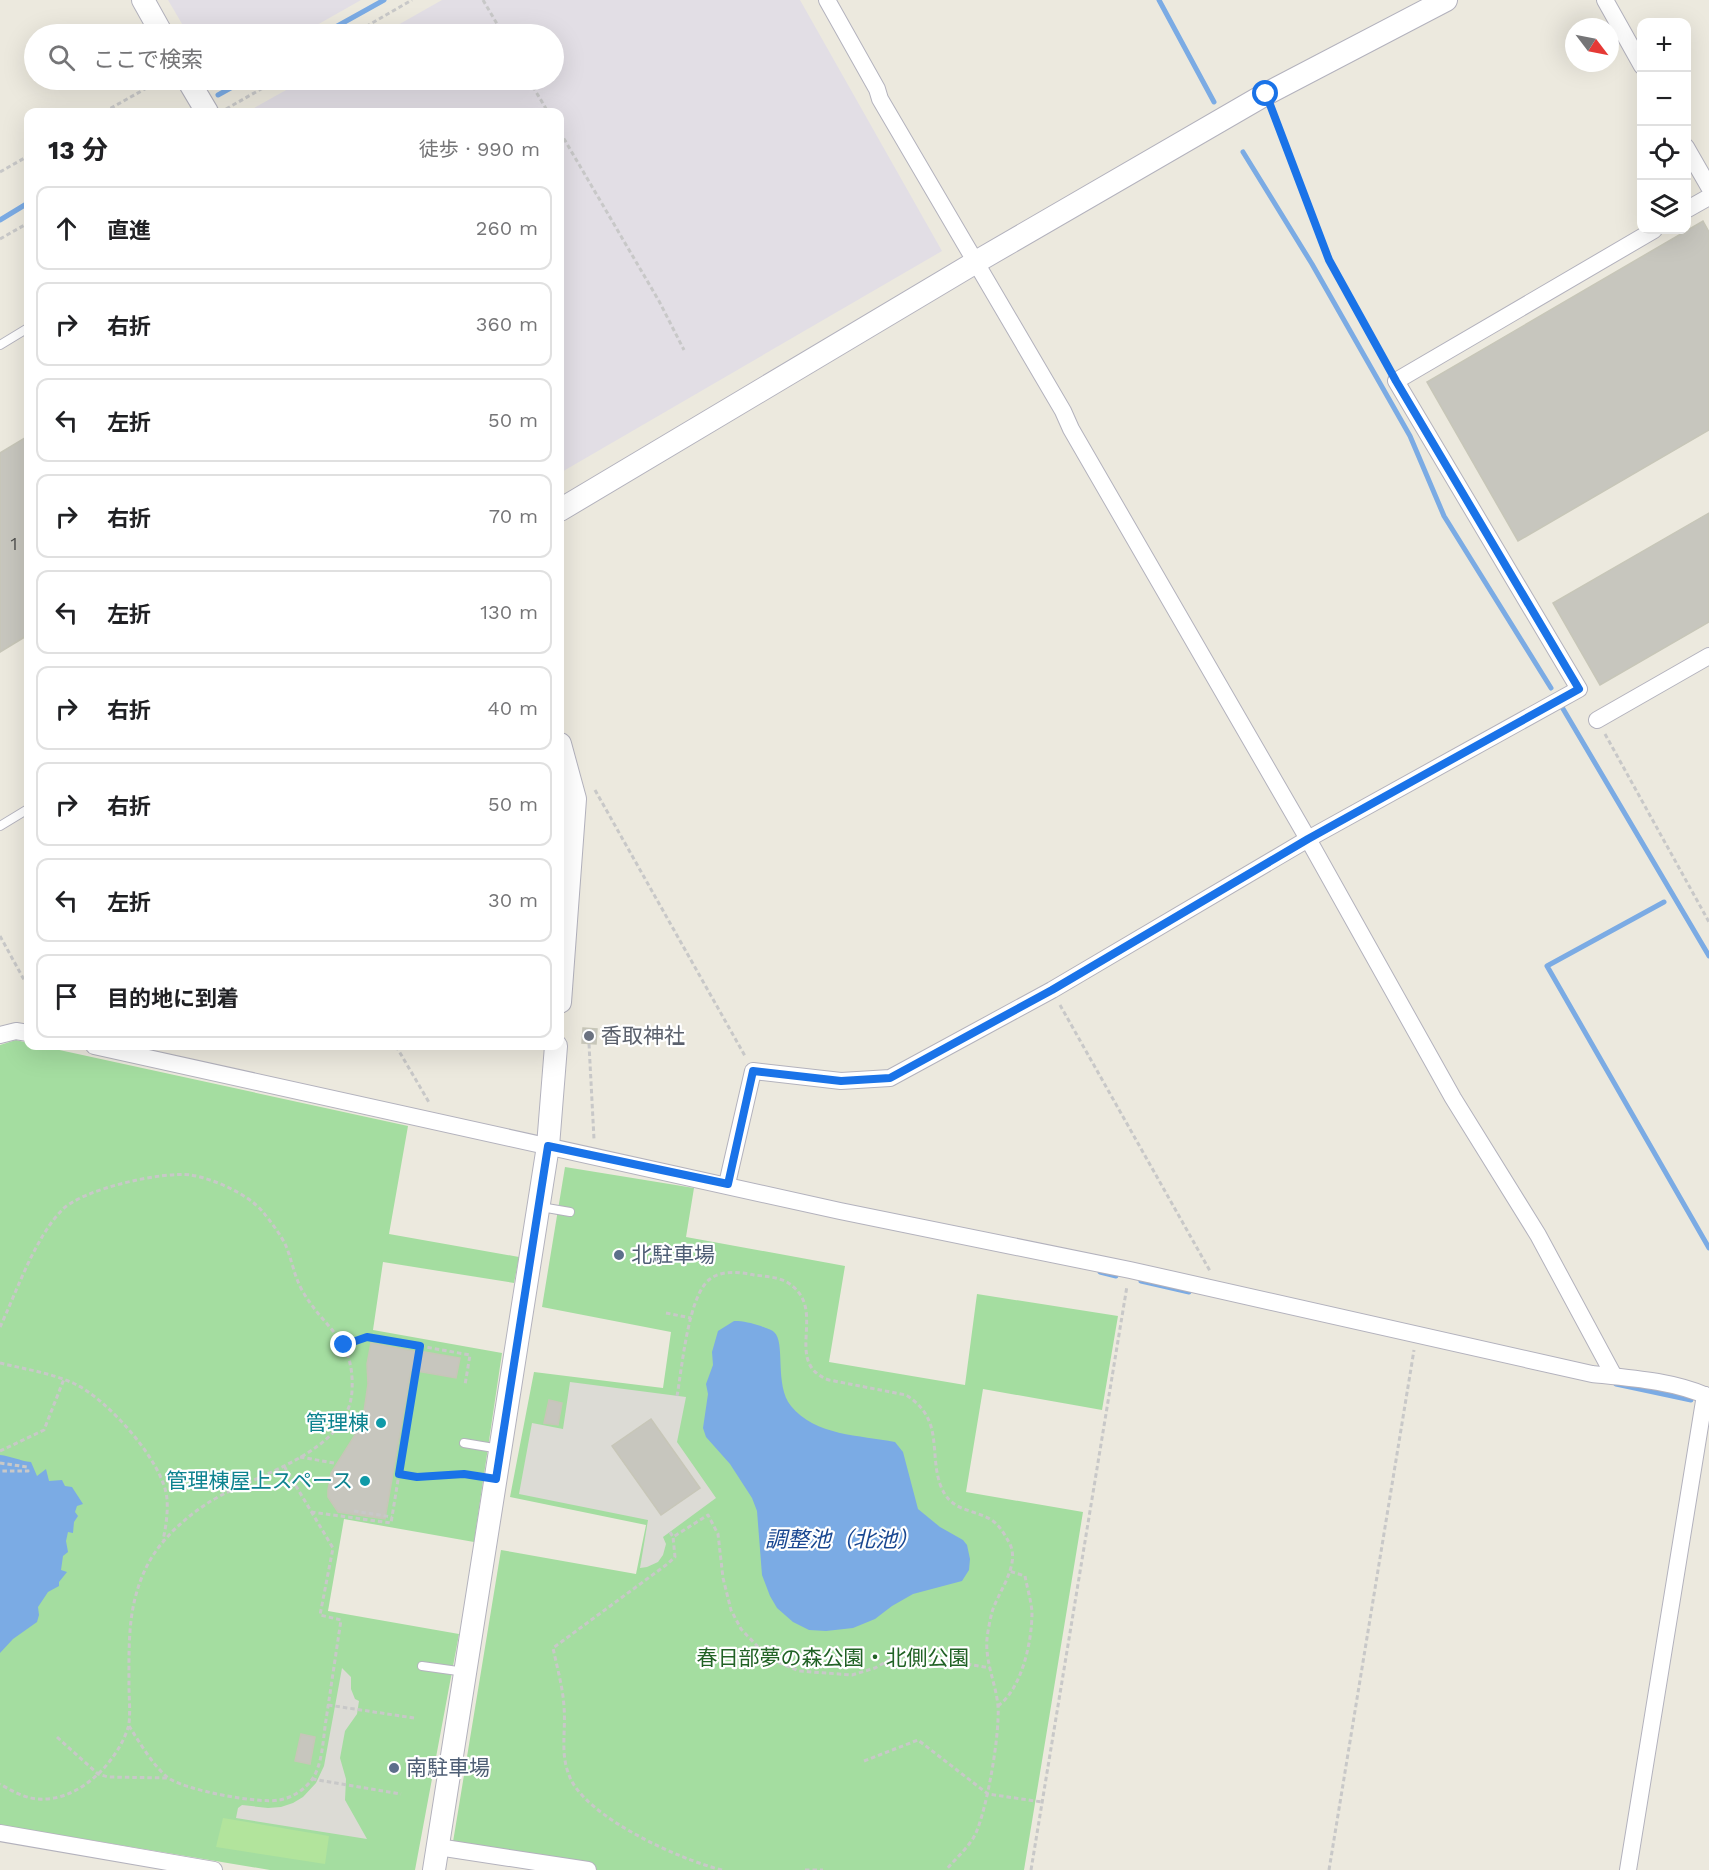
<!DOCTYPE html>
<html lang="ja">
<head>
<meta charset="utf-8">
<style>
	:root { --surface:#fff; --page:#f2f2f2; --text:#202124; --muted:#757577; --line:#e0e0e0 }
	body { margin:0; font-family:"Work Sans","Noto Sans JP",sans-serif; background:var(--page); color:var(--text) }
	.controls { position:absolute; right:18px; top:18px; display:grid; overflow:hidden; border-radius:12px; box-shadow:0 6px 24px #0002 }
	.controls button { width:54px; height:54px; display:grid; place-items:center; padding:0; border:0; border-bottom:2px solid var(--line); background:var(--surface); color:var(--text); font:30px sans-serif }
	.compass { position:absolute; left:1565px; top:18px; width:54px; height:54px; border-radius:50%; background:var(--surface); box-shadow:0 6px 24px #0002; rotate:122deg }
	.stop { position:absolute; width:18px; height:18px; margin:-14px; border:4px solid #1a73e8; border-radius:50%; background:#fff }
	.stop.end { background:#1a73e8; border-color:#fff; box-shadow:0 2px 6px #0008 }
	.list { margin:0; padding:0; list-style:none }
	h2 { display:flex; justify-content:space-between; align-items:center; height:78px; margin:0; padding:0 24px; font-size:26px }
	h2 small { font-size:20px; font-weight:400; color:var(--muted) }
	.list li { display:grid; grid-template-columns:39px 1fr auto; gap:18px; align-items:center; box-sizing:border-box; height:84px; margin:0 12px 12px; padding:0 12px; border:2px solid var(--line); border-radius:12px }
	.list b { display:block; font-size:22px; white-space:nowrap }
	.list em { font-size:20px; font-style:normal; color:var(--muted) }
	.icon { flex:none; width:33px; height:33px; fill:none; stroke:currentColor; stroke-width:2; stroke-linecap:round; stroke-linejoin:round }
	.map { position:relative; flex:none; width:1709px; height:1870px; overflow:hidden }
	.search { position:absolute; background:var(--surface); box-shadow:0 6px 24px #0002; left:24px; top:24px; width:540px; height:66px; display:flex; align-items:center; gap:15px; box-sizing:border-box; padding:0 21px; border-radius:33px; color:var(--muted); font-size:22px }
	.panel { position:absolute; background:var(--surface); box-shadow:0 6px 24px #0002; left:24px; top:108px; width:540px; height:942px; border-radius:12px }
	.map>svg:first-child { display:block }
	.industrial { fill:#e2dee5 }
	.green { fill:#a4dda0 }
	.pitch { fill:#b2e49c }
	.plaza { fill:#dcdbd5 }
	.water { fill:#7babe4 }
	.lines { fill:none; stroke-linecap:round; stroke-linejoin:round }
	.stream { stroke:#7babe4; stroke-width:5 }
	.building { fill:#c7c6be; stroke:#c7c6b8; stroke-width:1.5 }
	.lane-casing { stroke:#b3b2bd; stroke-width:10 }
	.street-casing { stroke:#b3b2bd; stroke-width:18 }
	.secondary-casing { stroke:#b3b2bd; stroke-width:24 }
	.path { stroke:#c8c8c8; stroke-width:3; stroke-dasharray:4.5 3; stroke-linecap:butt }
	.lane { stroke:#fff; stroke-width:8 }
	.street { stroke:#fff; stroke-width:16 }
	.secondary { stroke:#fff; stroke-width:22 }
	.route { stroke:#1a73e8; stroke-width:8 }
	.worship-dot { fill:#6b7280; stroke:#fff; stroke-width:2 }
	.service-dot { fill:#5c6f8a; stroke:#fff; stroke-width:2 }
	.culture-dot { fill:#0f9aa8; stroke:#fff; stroke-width:2 }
	.labels { text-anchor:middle; stroke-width:4.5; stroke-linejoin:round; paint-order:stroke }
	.number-label { font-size:18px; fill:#525250 }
	.worship-label { font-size:21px; fill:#5b616d; stroke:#fff; text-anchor:start }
	.service-label { font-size:21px; fill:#4e5e75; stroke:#fff; text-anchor:start }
	.culture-label { font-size:21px; fill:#0d838f; stroke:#fff; text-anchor:end }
	.park-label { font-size:21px; fill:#216225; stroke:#fff }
	.water-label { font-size:22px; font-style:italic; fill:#194791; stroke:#fff }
</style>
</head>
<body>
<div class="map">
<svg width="1709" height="1870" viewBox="0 0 1709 1870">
	<rect width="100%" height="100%" fill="#ece9de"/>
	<!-- industrial -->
	<g class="industrial">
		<path d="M168,0H361L301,34H188Z"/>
		<path d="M442,0H800L942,251L560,473V112H247L304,80H554V34H382Z"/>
	</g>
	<!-- green -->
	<g class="green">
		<path d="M16,1040L28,1043V1046H41L408,1126L389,1234L519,1257L514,1283L383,1262L373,1330L502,1353L474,1542L344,1519L328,1611L459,1634L415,1870H270L0,1825V1045Z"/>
		<path d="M565,1167L694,1188L686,1237L845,1266L829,1362L965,1385L977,1294L1118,1316L1102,1410L983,1389L966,1492L1083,1512L1024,1870H595L453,1842L501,1550L636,1574L646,1525L510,1497L534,1372L663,1388L671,1332L542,1307Z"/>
	</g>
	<!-- pitch -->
	<path class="pitch" d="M223,1818L329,1836L325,1864L216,1847Z"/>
	<!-- plaza -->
	<g class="plaza">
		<path d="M570,1382L686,1397L677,1442L716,1498L663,1537L666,1544L663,1555L658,1562L647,1567L640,1568L648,1520L519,1494L532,1423L563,1429Z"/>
		<path d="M342,1668L351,1677V1689L355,1699L359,1701L357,1714L345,1731L340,1758L346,1779L345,1800L367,1839L236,1818L238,1808L242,1805L268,1808L281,1807L293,1803L303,1797L316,1783L324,1766Z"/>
	</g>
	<!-- water -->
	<g class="water">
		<path d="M734,1321C744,1321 751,1323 761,1326C765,1328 771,1329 774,1332C786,1342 774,1385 791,1406C815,1436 860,1435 895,1442L903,1452L918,1509L940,1527L963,1540L967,1545L970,1559L969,1570L962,1581L913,1594L892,1606L875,1619L853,1628L826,1631L809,1630L793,1622L777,1608L770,1596L762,1575L757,1511L752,1498L730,1464L706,1437L703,1428L708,1394L706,1384L713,1365L712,1352L718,1331Z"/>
		<path d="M0,1455C11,1456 20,1461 31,1462L37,1476L46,1469L49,1481L62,1480L65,1486L72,1487L83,1504L77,1506L75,1512L78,1516L74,1522L73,1533L68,1532L66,1541L68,1552L63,1556L61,1570L67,1572L59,1582V1586L48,1592L38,1607L39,1615L37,1622L13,1639L0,1653Z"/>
	</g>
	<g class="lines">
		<!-- stream -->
		<g class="stream">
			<path d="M1159,0L1214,102"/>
			<path d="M323,34L384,0"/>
			<path d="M218,95L245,80"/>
			<path d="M1243,152L1312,264L1410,436L1444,516L1551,688"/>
			<path d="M0,220L28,203"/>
			<path d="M1559,702L1709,956"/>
			<path d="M1664,902L1547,966L1709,1248"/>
			<path d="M1100,1272L1116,1276"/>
			<path d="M1141,1281L1189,1292"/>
			<path d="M1616,1384L1691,1400"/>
		</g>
	</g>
	<!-- building -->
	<g class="building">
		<path d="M1703,221L1709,232V430L1518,541L1427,382Z"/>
		<path d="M28,436V635L0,652V453Z"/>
		<path d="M1709,513V622L1600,685L1553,603Z"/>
		<path d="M583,1028L597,1029L596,1044L582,1043Z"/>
		<path d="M371,1343L424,1353V1352L460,1358L456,1378L411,1370L385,1519L338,1512L328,1497V1490L331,1473L355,1435L364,1411L368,1384L367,1364Z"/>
		<path d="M549,1400L562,1403L558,1425L544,1423Z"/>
		<path d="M651,1419L700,1488L661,1515L612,1446Z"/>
		<path d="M301,1734L315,1737L310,1764L295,1761Z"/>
	</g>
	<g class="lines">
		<defs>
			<g id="lane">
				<path d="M0,345L28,328"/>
				<path d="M0,826L28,809"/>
				<path d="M541,1207L570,1212"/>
				<path d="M464,1443L500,1449"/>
				<path d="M422,1666L465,1672"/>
			</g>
			<g id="street">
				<path d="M827,0L877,89L880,99L1063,411L1071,429L1308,839L1453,1098L1538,1235L1614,1376"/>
				<path d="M1605,0L1642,66"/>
				<path d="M1686,147L1709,187"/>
				<path d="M1686,210L1709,197"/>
				<path d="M1597,720L1709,656"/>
				<path d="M0,1035L16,1031L28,1033"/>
				<path d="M94,1046L840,1211L1130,1270L1592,1374C1631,1378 1674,1381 1709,1397"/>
				<path d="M727,1184L753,1071L841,1081L890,1078L1052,990L1308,839L1579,689L1396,381L1654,230"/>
				<path d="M0,1833L214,1870"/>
				<path d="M438,1847L588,1870"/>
				<path d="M1628,1870L1705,1395"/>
			</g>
			<g id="secondary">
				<path d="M143,0L162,34"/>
				<path d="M188,80L207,112"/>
				<path d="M560,510L976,262L1266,94L1446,0"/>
				<path d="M560,744L575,799L560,1002"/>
				<path d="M434,1870L548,1146L556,1046"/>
			</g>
		</defs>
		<!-- lane casing -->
		<use href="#lane" class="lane-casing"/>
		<!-- street casing -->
		<use href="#street" class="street-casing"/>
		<!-- secondary casing -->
		<use href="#secondary" class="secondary-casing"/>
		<!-- path -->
		<g class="path">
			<path d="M483,0L503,34"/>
			<path d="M353,34L412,0"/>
			<path d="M529,80L548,112"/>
			<path d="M226,109L277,80"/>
			<path d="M1272,111L1329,260L1388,367"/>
			<path d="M104,112L161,80"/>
			<path d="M560,132L659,301L684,350"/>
			<path d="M0,172L28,156"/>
			<path d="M0,239L28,223"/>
			<path d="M1605,734L1709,922"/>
			<path d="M595,790L745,1056"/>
			<path d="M0,936L28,987"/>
			<path d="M1060,1005L1210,1271"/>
			<path d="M589,1044L594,1139"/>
			<path d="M396,1046L430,1104"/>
			<path d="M666,1313L691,1318"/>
			<path d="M0,1327C17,1291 35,1237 63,1209C84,1189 162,1171 191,1175C214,1179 248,1194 263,1212C271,1222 281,1235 286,1246C292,1260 294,1276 302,1290C324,1330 355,1337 352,1391C348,1454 255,1474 211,1501C187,1516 163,1537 149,1562C127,1603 129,1642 129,1687C129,1699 131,1716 128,1728C116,1764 78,1802 38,1799C24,1798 12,1791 0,1784"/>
			<path d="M344,1345L367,1337L420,1346L399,1474"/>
			<path d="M420,1346L470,1355L465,1385"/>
			<path d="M0,1363C24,1369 52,1373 75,1384C107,1399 164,1462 167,1499C168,1512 166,1527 163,1540"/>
			<path d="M677,1396C682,1369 688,1295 710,1279C722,1270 740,1272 754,1275C763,1276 776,1277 785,1281C832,1307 780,1362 829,1380L906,1395C944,1419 929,1451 940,1484C950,1512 970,1508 990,1519C999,1524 1005,1535 1010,1544C1020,1566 998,1592 992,1612C990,1620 988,1630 987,1639C985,1662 996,1684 998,1706C1000,1734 987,1810 975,1835C968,1848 955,1859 946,1870"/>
			<path d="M0,1451L44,1430L64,1379"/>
			<path d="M300,1457L334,1463"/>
			<path d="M0,1463L27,1467L28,1471H0"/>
			<path d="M354,1511L392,1517"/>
			<path d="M311,1512L391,1523L399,1474C425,1478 451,1471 476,1476"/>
			<path d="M670,1532L673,1537"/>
			<path d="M328,1705L414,1718"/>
			<path d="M998,1706C1022,1688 1032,1642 1032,1612C1031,1600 1027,1587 1025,1576L1009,1571"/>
			<path d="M129,1726C140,1743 152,1764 167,1777C183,1790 259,1804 279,1800C292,1798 306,1789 313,1778C323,1762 323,1738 326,1720C331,1687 336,1653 341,1620L320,1615L333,1548L284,1466"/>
			<path d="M57,1737L98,1774L108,1777L168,1778"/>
			<path d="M864,1761L918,1740L988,1794L1042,1802"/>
			<path d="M312,1779L401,1794"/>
			<path d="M722,1870C681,1860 584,1817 569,1775C560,1753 566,1730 564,1707C563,1688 557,1667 553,1648L666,1565L675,1557L673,1537L708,1515L718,1534L723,1578L731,1610L741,1629L760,1649L780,1663L799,1671L852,1675L875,1668L891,1659L910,1654L990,1668"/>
			<path d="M805,1870H823"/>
			<path d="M1031,1870L1127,1286"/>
			<path d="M1329,1870L1414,1350"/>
		</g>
		<!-- lane -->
		<use href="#lane" class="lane"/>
		<!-- street -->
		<use href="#street" class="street"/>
		<!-- secondary -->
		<use href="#secondary" class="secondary"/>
	</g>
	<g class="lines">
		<!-- route -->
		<path class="route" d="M344,1345L367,1337L420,1346L399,1474L417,1477L464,1474L496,1479L548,1146L728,1184L753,1071L841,1081L890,1078L1052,990L1308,839L1579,689L1396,381L1329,260L1266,94"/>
	</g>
	<!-- markers -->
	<circle class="worship-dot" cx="589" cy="1036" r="6"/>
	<g class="service-dot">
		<circle cx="619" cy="1255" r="6"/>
		<circle cx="394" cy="1768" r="6"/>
	</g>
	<g class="culture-dot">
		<circle cx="381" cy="1423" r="6"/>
		<circle cx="365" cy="1481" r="6"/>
	</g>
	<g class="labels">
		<!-- number labels -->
		<g class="number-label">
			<text x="14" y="550">1</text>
		</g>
		<!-- worship labels -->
		<g class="worship-label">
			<text x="601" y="1043">香取神社</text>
		</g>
		<!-- service labels -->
		<g class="service-label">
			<text x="631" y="1262">北駐車場</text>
			<text x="406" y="1775">南駐車場</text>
		</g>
		<!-- culture labels -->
		<g class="culture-label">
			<text x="369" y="1430">管理棟</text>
			<text x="353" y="1488">管理棟屋上スペース</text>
		</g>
		<!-- park labels -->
		<g class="park-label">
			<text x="833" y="1665">春日部夢の森公園・北側公園</text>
		</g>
		<!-- water labels -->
		<g class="water-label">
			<text x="842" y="1547">調整池（北池）</text>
		</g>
	</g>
</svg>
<div class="controls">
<button>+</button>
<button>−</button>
<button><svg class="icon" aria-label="locate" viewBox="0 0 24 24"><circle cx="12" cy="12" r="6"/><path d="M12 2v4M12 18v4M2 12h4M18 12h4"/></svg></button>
<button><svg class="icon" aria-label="layers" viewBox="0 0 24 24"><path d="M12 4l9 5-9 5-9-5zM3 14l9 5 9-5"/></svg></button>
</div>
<svg class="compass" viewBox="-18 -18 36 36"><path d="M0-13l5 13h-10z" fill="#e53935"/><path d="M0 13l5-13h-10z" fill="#757577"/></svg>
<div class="stop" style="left:1266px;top:94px"></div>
<div class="stop end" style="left:344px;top:1345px"></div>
<div class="search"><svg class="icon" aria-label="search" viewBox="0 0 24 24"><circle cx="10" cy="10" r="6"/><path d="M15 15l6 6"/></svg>ここで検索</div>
<section class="panel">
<h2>13 分<small>徒歩 · 990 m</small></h2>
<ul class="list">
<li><svg class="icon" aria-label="ahead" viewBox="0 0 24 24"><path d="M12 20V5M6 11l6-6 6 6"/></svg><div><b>直進</b></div><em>260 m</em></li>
<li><svg class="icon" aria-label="right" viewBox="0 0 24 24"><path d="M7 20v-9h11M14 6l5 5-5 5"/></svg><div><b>右折</b></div><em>360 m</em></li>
<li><svg class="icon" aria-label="left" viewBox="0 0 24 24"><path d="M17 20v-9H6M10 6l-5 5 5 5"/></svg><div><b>左折</b></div><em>50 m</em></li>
<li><svg class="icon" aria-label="right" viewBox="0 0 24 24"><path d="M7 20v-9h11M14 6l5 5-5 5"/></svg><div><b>右折</b></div><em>70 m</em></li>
<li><svg class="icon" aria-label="left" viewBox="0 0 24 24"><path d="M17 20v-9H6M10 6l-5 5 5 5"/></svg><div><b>左折</b></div><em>130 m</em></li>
<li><svg class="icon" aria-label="right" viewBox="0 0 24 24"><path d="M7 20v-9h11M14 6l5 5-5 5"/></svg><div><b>右折</b></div><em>40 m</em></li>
<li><svg class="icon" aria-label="right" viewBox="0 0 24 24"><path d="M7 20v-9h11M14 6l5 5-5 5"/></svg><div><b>右折</b></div><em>50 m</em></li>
<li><svg class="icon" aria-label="left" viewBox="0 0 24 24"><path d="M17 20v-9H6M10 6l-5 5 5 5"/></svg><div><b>左折</b></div><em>30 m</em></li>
<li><svg class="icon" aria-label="arrive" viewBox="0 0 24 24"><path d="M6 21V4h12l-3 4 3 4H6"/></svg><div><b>目的地に到着</b></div></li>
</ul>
</section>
</div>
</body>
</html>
